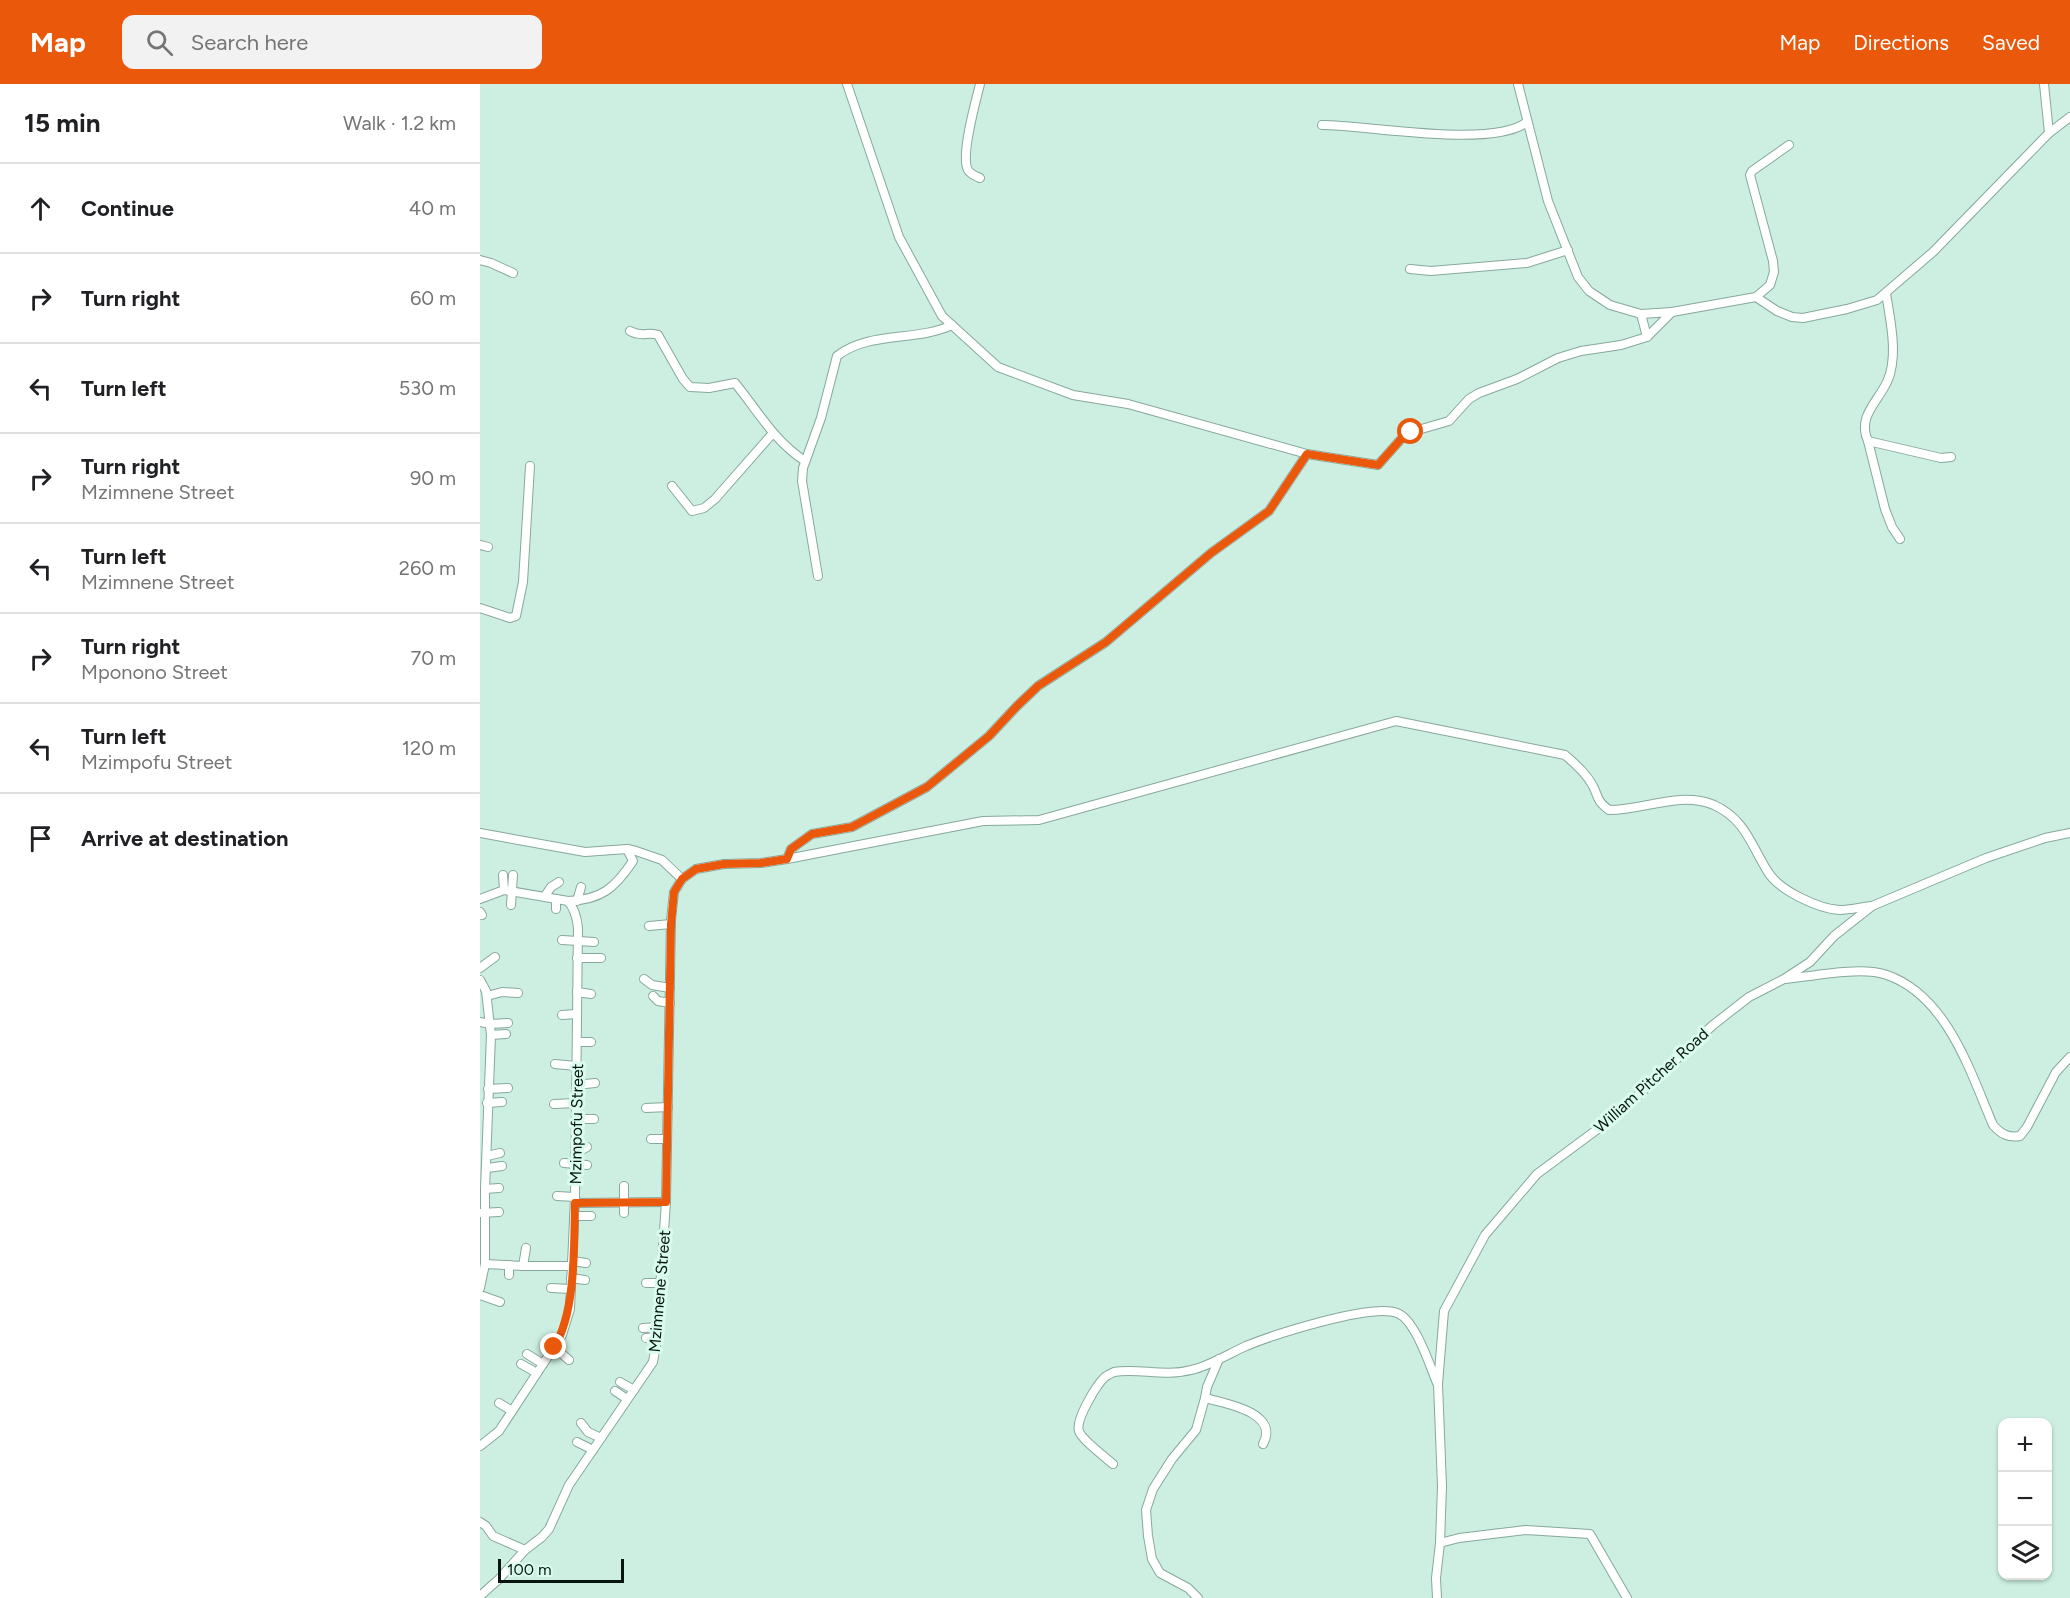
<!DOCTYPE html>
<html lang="en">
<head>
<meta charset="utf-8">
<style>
	:root { --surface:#fff; --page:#f2f2f2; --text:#202124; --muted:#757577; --line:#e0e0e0; --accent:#ea580c }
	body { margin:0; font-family:Figtree,sans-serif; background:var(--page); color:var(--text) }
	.controls { position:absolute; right:18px; bottom:18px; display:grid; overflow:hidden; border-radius:12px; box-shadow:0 2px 4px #0004 }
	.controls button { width:54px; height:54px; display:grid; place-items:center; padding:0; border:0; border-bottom:2px solid var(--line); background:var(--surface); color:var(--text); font:30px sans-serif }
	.scale { position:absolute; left:18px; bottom:15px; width:126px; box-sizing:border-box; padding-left:6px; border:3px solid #081510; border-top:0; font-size:16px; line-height:21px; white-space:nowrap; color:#081510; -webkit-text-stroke:4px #d9fcee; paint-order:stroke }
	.stop { position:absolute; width:18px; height:18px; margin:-14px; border:4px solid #ea580c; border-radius:50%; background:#fff }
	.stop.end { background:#ea580c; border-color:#fff; box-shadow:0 2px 6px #0008 }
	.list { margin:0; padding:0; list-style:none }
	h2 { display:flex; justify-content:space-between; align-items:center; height:78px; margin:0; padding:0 24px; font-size:26px }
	h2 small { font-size:20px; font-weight:400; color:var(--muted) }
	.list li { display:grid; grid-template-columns:39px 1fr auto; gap:18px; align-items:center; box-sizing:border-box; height:90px; padding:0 24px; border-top:2px solid var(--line) }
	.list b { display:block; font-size:22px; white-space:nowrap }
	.list p { margin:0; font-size:20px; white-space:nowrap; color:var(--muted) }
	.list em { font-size:20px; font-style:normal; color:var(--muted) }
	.icon { flex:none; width:33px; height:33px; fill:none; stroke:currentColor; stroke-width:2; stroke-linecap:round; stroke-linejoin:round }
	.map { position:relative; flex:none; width:1590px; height:1514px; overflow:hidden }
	header { display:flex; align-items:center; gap:36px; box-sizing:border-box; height:84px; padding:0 30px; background:var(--accent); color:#fff }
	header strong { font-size:28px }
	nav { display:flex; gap:33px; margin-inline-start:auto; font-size:21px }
	.search { width:420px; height:54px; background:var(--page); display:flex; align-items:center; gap:15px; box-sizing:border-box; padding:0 21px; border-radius:12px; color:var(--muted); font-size:22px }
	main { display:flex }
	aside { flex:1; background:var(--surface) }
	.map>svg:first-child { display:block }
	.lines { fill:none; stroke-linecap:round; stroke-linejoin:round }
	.street-casing { stroke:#87a89c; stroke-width:10 }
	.street { stroke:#fff; stroke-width:8 }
	.route { stroke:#ea580c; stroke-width:8 }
	.labels { text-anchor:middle; stroke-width:6; stroke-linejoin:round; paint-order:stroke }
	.street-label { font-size:16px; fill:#081510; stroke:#d9fcee }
</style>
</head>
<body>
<header>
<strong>Map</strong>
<div class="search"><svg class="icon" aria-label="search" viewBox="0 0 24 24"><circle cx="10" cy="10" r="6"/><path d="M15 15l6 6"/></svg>Search here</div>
<nav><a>Map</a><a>Directions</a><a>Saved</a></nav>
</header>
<main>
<aside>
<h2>15 min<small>Walk · 1.2 km</small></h2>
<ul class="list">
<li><svg class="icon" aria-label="ahead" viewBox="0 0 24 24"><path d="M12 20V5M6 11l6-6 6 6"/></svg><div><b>Continue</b></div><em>40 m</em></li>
<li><svg class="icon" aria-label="right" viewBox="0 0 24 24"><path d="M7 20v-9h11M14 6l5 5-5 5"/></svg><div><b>Turn right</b></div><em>60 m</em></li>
<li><svg class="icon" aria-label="left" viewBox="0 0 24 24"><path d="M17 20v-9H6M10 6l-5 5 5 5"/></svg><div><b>Turn left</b></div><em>530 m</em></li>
<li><svg class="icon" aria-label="right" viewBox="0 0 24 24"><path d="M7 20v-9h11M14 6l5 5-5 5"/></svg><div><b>Turn right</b><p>Mzimnene Street</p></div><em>90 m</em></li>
<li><svg class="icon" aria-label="left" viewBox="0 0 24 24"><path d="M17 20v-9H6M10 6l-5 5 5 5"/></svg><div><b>Turn left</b><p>Mzimnene Street</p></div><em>260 m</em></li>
<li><svg class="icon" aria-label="right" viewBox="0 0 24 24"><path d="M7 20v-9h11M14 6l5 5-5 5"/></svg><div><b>Turn right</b><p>Mponono Street</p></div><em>70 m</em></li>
<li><svg class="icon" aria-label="left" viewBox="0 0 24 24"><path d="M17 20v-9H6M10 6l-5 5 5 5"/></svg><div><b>Turn left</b><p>Mzimpofu Street</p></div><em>120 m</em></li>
<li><svg class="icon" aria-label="arrive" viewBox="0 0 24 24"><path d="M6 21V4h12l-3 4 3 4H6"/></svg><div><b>Arrive at destination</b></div></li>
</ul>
</aside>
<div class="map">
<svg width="1590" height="1514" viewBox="0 0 1590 1514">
	<rect width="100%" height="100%" fill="#ccefe1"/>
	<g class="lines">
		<defs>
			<g id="street">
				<path d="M367,0L419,153L462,232L518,283L593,311L648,320L827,370L898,381L922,354L931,348L969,337L989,315L999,309L1037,295L1078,274L1101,267L1141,261L1167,253L1192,228L1161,230L1130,221L1109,207L1098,193L1068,117L1038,0"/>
				<path d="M500,0C496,17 480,72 488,86C491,91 496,92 500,94"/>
				<path d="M842,41C888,41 1013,65 1047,38"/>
				<path d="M1569,49L1590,33"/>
				<path d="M0,176L11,179L33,189"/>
				<path d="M930,185L951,187L1047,179L1088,166"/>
				<path d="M1406,209C1410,236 1419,272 1407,298C1397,319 1377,333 1388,357L1461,374L1471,373"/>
				<path d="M1276,213L1297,227L1312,233L1323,234L1367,225L1397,216L1453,168L1569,49L1564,0"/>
				<path d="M1192,228L1276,213L1290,201L1294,188L1293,177L1270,91L1272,87L1309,61"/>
				<path d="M1161,230L1167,253"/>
				<path d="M150,247C162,254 168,247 178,251L203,295L210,303L229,304L255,299C278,327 294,357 325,377"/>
				<path d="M1388,357L1405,425L1412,443L1420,455"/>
				<path d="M192,402L212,427L224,424L235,415L293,349"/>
				<path d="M0,461L8,463"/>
				<path d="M338,492L322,397L323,384L341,334L357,272C388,247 436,258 472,241"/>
				<path d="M0,524L30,534L36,532L43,498L50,382"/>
				<path d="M0,749L105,768L147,765L156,767L182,776L202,795"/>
				<path d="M307,775L311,765L332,750L372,743L447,703L509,652L538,621L558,602L626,558L731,469L789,427L827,370"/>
				<path d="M23,791L24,806"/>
				<path d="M65,812L71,803L79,798"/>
				<path d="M0,815L24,806L88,817C95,825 97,834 98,844L95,1113L90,1225L82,1251L19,1347L0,1362"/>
				<path d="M76,815V825"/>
				<path d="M88,817C121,816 135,804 153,777L147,765"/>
				<path d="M97,817L101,803"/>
				<path d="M31,821L33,791"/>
				<path d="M0,828L2,831"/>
				<path d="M169,842L191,840"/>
				<path d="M82,856L114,858"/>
				<path d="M97,874H121"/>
				<path d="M0,884L15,873"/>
				<path d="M164,895L172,901L190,904"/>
				<path d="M1306,895C1333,892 1381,882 1407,891C1467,912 1490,987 1513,1041C1521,1050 1528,1054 1540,1052L1547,1043L1576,988L1590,973"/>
				<path d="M0,896L6,907L11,951L5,1105V1180L0,1204"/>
				<path d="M97,908L111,910"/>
				<path d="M7,912L22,908L38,909"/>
				<path d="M173,912L178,917L190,919"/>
				<path d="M82,931L97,930"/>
				<path d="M0,938L10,940L28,939"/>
				<path d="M11,951L26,950"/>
				<path d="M97,958H111"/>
				<path d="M75,980L96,982"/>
				<path d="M96,1001L115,999"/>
				<path d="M8,1005L28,1004"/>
				<path d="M7,1019L22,1018"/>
				<path d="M74,1020L96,1019"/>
				<path d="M166,1024L188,1023"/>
				<path d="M96,1035H114"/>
				<path d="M171,1055H187"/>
				<path d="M95,1070L107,1063"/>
				<path d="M7,1072L20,1069"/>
				<path d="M84,1079L107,1081"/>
				<path d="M7,1084L22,1082"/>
				<path d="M144,1102V1129"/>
				<path d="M5,1105L19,1104"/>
				<path d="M77,1112L95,1113"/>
				<path d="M95,1119L186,1118"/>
				<path d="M0,1129L19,1128"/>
				<path d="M94,1132H111"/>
				<path d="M92,1177L106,1179"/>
				<path d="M5,1180L43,1182H92"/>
				<path d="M43,1182L46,1164"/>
				<path d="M29,1191V1181"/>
				<path d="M91,1194L105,1196"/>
				<path d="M166,1199H180"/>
				<path d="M71,1204L91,1205"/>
				<path d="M0,1211L20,1218"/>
				<path d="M163,1244L177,1243"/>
				<path d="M166,1254L176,1253"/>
				<path d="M74,1263L89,1276"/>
				<path d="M47,1270L63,1280"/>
				<path d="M739,1275L727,1303L725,1314C746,1319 800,1329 783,1360"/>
				<path d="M41,1280L57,1289"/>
				<path d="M140,1298L154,1306"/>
				<path d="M135,1307L147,1315"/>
				<path d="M19,1319L32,1327"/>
				<path d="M101,1339L108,1348L121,1354"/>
				<path d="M97,1358L113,1366"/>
				<path d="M633,1380C625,1373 601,1355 599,1347C595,1336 617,1300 625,1293C626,1292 632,1289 634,1288C659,1284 685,1293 711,1286C730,1282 748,1270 766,1262C793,1251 891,1219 917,1229C935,1235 950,1282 957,1299"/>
				<path d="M0,1438L6,1442L13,1452L45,1466"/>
				<path d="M960,1459L979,1454L1046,1446L1110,1450L1147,1514"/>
				<path d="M0,1512L19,1495L45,1466L62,1453L69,1445L89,1401L173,1278L176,1261L186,1118L191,836L194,808L202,795L216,785L244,780L281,779L307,775L503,737L559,736L916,637L1085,671C1095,680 1106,689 1113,702C1119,714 1116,716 1129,726C1165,726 1199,707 1234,721C1265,735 1271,761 1288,788C1299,806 1338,825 1360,826C1370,826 1381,823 1392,822"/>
				<path d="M718,1514L708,1504L680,1489L672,1475L668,1452L666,1426L673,1405L692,1375L716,1346L725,1314"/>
				<path d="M957,1514L956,1494L960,1459L962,1402L958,1300L964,1227L1005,1151L1057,1090L1138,1030L1233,941L1269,913L1304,895L1330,878L1354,852L1392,822L1506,774L1565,754L1590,749"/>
			</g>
		</defs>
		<!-- street casing -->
		<use href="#street" class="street-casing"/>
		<!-- street -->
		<use href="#street" class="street"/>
	</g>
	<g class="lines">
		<!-- route -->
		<path class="route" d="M74,1263C96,1229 94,1160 95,1119L186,1118L191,840L194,808L202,795L216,785L244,780L281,779L307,775L311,765L332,750L372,743L447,703L509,652L538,621L558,602L626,558L731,469L789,427L827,370L898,381L922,354L931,348"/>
	</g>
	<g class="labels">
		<!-- street labels -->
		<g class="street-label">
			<text transform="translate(1171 996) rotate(-42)" y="6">William Pitcher Road</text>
			<text transform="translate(96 1040) rotate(-89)" y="6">Mzimpofu Street</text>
			<text transform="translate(179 1207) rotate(-85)" y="6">Mzimnene Street</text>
		</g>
	</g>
</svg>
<div class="controls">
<button>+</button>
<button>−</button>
<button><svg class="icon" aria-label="layers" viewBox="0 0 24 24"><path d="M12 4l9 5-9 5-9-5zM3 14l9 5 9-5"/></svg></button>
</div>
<div class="scale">100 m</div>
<div class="stop" style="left:931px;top:348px"></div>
<div class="stop end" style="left:74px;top:1263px"></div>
</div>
</main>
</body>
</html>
